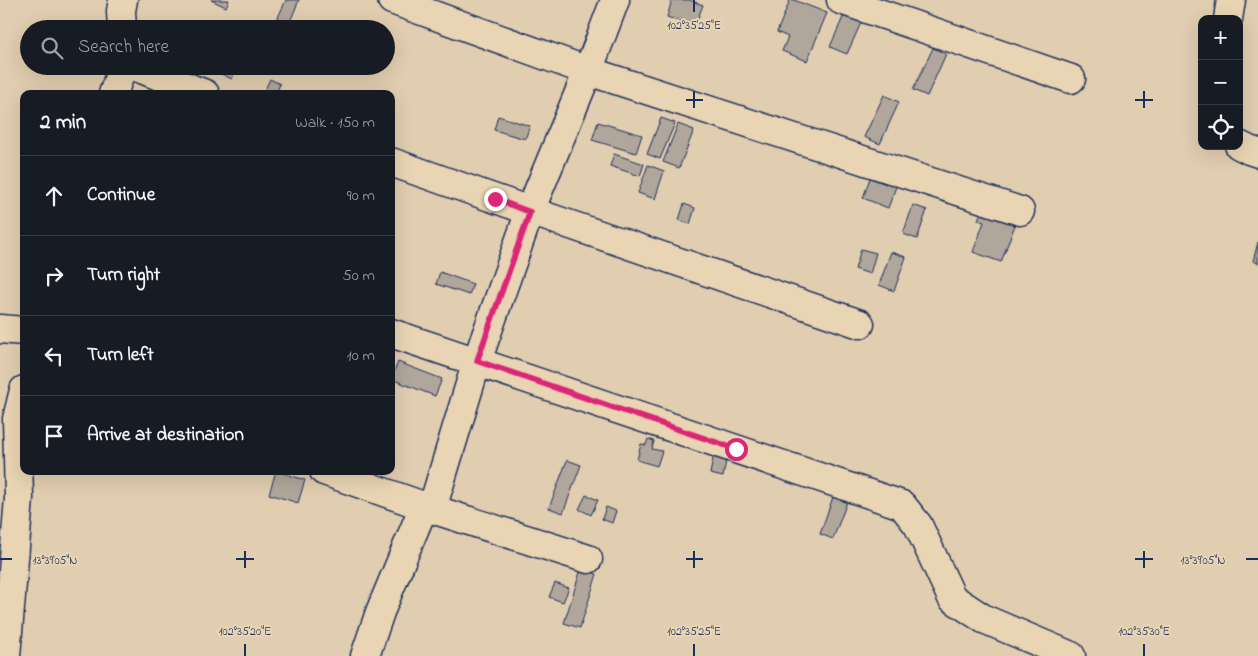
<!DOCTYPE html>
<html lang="en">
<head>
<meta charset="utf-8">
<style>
	:root { --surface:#171b24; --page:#242831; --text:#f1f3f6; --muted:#9ea1a6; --line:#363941 }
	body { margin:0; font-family:"Indie Flower",sans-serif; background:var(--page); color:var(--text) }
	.controls { position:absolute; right:15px; top:15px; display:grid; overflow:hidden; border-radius:10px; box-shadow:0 5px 20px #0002 }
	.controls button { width:45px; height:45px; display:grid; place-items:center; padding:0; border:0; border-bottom:1px solid var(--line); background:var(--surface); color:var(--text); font:25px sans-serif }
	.stop { position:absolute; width:15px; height:15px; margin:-11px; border:4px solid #db2777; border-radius:50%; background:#fff }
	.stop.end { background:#db2777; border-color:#fff; box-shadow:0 1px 5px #0008 }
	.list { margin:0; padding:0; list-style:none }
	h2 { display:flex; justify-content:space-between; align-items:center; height:65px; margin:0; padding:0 20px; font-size:21px }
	h2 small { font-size:16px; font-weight:400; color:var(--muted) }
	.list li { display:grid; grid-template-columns:32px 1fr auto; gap:15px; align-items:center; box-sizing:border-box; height:80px; padding:0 20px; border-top:1px solid var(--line) }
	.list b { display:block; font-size:19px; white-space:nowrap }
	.list em { font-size:16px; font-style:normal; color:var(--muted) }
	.icon { flex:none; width:28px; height:28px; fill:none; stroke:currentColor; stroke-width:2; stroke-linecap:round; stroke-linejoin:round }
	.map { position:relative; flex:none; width:1258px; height:656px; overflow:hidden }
	.search { position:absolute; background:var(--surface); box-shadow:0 5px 20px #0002; left:20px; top:20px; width:375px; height:55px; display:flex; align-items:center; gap:12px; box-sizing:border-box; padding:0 18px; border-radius:28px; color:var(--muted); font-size:19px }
	.panel { position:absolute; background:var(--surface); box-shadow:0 5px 20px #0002; left:20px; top:90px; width:375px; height:385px; border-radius:10px }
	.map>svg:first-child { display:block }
	.building { fill:#b0a69b; stroke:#1b2f5e }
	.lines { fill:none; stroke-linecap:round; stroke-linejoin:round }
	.minor-casing { stroke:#1b2f5e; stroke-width:31 }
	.minor { stroke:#e9d4b3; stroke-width:28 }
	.route { stroke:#db2777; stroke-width:6 }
	.ticks { fill:none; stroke:#1b2f5e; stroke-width:2 }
	.ticks-label { font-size:12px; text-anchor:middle; fill:#1b2f5e; stroke:#e9d4b3; stroke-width:4; stroke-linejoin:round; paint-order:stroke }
</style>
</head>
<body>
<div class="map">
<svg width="1258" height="656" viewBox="0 0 1258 656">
	<rect width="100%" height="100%" fill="#e1cdb0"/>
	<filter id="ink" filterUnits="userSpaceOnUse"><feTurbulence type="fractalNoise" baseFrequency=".02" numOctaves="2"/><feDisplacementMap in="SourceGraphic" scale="10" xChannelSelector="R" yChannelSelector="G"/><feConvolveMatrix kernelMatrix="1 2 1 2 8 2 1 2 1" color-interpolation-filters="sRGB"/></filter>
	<g filter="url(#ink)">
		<!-- building -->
		<g class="building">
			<path d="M211,0H229L226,7Z"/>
			<path d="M286,0H299L287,29L275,24Z"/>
			<path d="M672,0H689L703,5L695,26L667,17Z"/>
			<path d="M790,0H794L827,13L807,61L782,51L788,37L777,32Z"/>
			<path d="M847,8L864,16L847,54L830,47Z"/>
			<path d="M933,48L946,54L927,96L913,90Z"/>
			<path d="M224,66H237L232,79L221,74Z"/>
			<path d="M270,79L280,84L276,94H263Z"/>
			<path d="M884,95L899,102L880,144L864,137Z"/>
			<path d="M498,116L530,126L525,139L494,130Z"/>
			<path d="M661,118L675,123L660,159L647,154Z"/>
			<path d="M598,122L642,135L636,153L592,140Z"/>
			<path d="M678,124L694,130L679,168L663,162Z"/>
			<path d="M614,154L644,164L640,176L610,166Z"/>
			<path d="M648,165L664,171L655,199L638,193Z"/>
			<path d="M870,178L886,184L887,181L897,184L888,208L863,198Z"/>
			<path d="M684,204L695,208L690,224L679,220Z"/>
			<path d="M913,205L927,210L917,239L903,234Z"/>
			<path d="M981,212L1015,225L1001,262L973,252L984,222L978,220Z"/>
			<path d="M1258,242V263L1253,261Z"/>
			<path d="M861,249L876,253L870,274L855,269Z"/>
			<path d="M891,252L906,257L894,291L879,285Z"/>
			<path d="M440,272L473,284L469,295L436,284Z"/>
			<path d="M398,362L442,379L435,396L391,379Z"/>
			<path d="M648,439L654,441L652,449L662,451L657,466L637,460L641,444L646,445Z"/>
			<path d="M715,448L728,450L723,477L710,474Z"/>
			<path d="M567,460L581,465L563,513L549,508Z"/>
			<path d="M276,471L305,480L298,503L269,494Z"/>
			<path d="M586,495L598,500L591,515L579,509Z"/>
			<path d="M833,497L847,502L833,539L820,534Z"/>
			<path d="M606,507L616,511L612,523L602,519Z"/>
			<path d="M581,569L597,574L580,628L564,623Z"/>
			<path d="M555,583L569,588L563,602L549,597Z"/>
		</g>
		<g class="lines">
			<defs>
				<g id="minor">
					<path d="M392,0L588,71L1020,211"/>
					<path d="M841,0L1071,79"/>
					<path d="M1228,19L1231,0"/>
					<path d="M122,29L121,11L123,0"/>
					<path d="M134,66L205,94"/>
					<path d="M113,94L123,66"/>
					<path d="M1239,145L1249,150L1258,153"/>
					<path d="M391,162L530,211L860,324"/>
					<path d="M0,329L24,331"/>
					<path d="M391,333L902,505L918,525L952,598L984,619L1071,656"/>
					<path d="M324,471L432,509L588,559"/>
					<path d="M432,509L477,361L530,211L588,71L615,0"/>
					<path d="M6,656L19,498L17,419L24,390"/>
					<path d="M365,656L380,612L424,506"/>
				</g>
			</defs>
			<!-- minor casing -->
			<use href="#minor" class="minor-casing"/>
			<!-- minor -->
			<use href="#minor" class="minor"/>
		</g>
	</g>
	<g class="lines" filter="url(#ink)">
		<!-- route -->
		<path class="route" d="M495,199L530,212L477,361L736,449"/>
	</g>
	<!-- ticks -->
	<path class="ticks" d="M694,0V12M694,91V108M1144,91V108M686,100H703M1135,100H1153M245,551V568M694,551V568M1144,551V568M0,559H12M236,559H254M686,559H703M1135,559H1153M1246,559H1258M245,644V656M694,644V656M1144,644V656"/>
	<g class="ticks-label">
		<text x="694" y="29">102°35'25"E</text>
		<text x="55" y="564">13°39'05"N</text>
		<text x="1203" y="564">13°39'05"N</text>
		<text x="245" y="635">102°35'20"E</text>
		<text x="694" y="635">102°35'25"E</text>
		<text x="1144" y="635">102°35'30"E</text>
	</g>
</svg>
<div class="controls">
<button>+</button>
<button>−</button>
<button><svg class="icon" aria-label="locate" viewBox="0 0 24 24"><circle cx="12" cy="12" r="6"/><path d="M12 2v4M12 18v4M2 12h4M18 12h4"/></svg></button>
</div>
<div class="stop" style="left:736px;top:449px"></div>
<div class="stop end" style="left:495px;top:199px"></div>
<div class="search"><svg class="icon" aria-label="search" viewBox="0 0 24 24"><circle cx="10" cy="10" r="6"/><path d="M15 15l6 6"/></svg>Search here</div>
<section class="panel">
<h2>2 min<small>Walk · 150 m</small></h2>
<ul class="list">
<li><svg class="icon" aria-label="ahead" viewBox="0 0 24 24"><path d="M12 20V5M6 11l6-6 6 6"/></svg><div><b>Continue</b></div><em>90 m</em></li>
<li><svg class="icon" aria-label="right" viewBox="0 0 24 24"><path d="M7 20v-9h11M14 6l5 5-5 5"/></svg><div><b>Turn right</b></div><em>50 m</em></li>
<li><svg class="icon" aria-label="left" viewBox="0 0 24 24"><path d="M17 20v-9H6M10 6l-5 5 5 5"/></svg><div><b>Turn left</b></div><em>10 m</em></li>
<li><svg class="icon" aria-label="arrive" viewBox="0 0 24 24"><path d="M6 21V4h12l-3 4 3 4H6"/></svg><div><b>Arrive at destination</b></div></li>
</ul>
</section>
</div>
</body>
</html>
